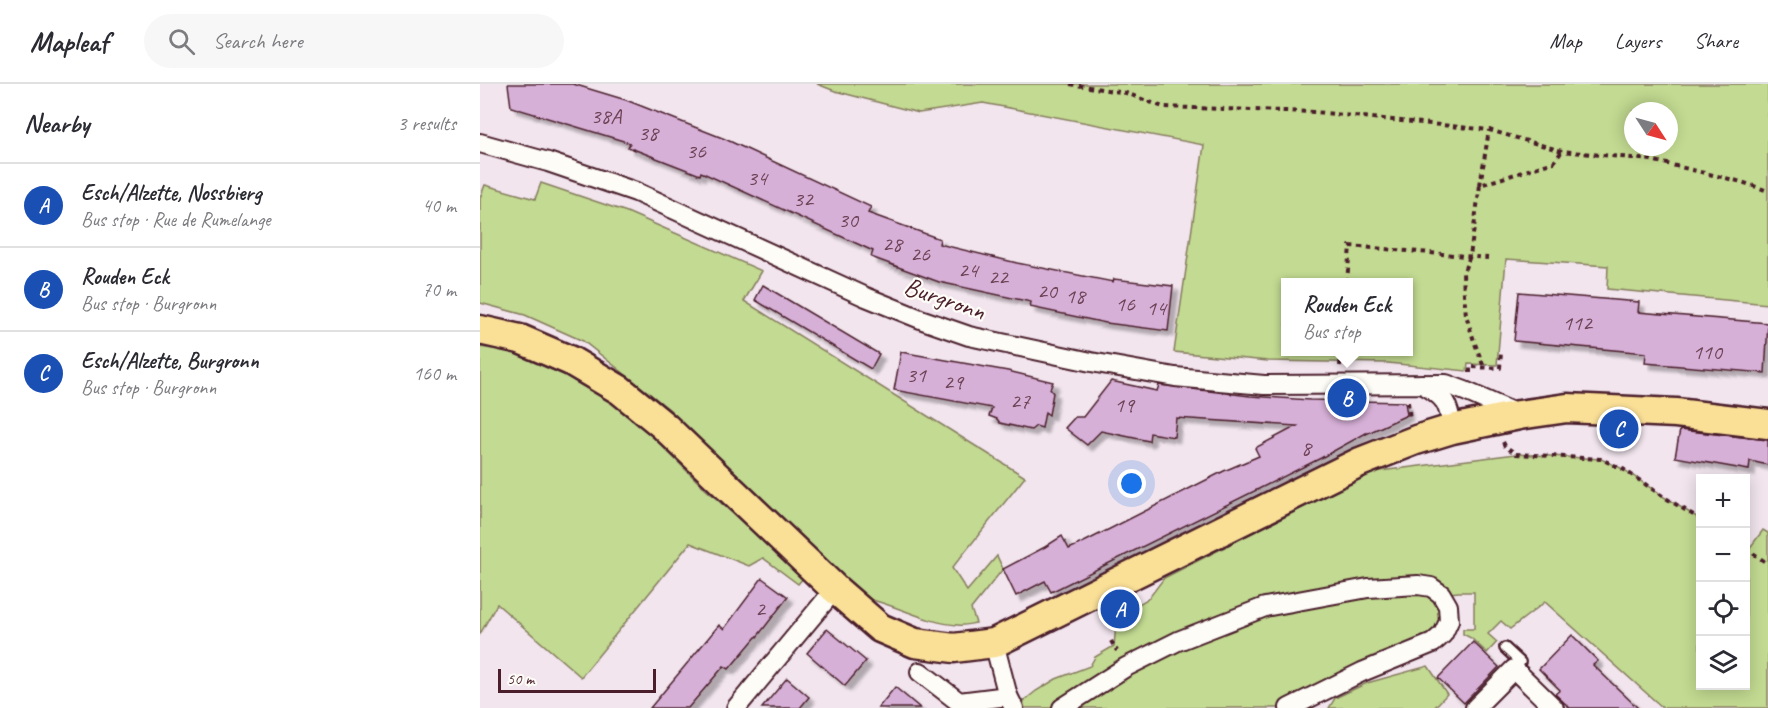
<!DOCTYPE html>
<html lang="en">
<head>
<meta charset="utf-8">
<style>
	:root { --surface:#fff; --page:#f7f7f7; --text:#2b2b33; --muted:#7c7c81; --line:#e1e1e2; --accent:#ea580c }
	body { margin:0; font-family:Caveat,sans-serif; background:var(--page); color:var(--text) }
	.controls { position:absolute; right:18px; bottom:18px; display:grid; overflow:hidden; border-radius:0px; box-shadow:0 3px 15px #0003 }
	.controls button { width:54px; height:54px; display:grid; place-items:center; padding:0; border:0; border-bottom:2px solid var(--line); background:var(--surface); color:var(--text); font:30px sans-serif }
	.compass { position:absolute; left:1144px; top:18px; width:54px; height:54px; border-radius:50%; background:var(--surface); box-shadow:0 3px 15px #0003; rotate:126deg }
	.scale { position:absolute; left:18px; bottom:15px; width:158px; box-sizing:border-box; padding-left:6px; border:3px solid #4a1f2b; border-top:0; font-size:16px; line-height:21px; white-space:nowrap; color:#4a1f2b; -webkit-text-stroke:4px #fdfcf7; paint-order:stroke }
	.you { position:absolute; left:652px; top:400px; width:21px; height:21px; margin:-15px; border:4px solid #fff; border-radius:50%; background:#1a73e8; box-shadow:0 0 0 9px #1a73e833 }
	.badge { display:grid; place-items:center; width:39px; height:39px; border-radius:50%; background:var(--accent); color:#fff; font-size:20px; font-weight:700 }
	.pin { position:absolute; translate:-50% -50%; border:3px solid #fff; box-shadow:0 2px 6px #0006 }
	.popup { position:absolute; left:801px; top:194px; width:132px; height:78px; box-sizing:border-box; display:grid; place-content:center; border-radius:0px; background:var(--surface); filter:drop-shadow(0 2px 4px #0005); font-size:20px; white-space:nowrap; color:var(--muted) }
	.popup b { font-size:22px; color:var(--text) }
	.popup::after { content:''; position:absolute; left:50%; top:100%; margin-left:-12px; border:12px solid transparent; border-top-color:var(--surface) }
	.list { margin:0; padding:0; list-style:none }
	h2 { display:flex; justify-content:space-between; align-items:center; height:78px; margin:0; padding:0 24px; font-size:26px }
	h2 small { font-size:20px; font-weight:400; color:var(--muted) }
	.list li { display:grid; grid-template-columns:39px 1fr auto; gap:18px; align-items:center; box-sizing:border-box; height:84px; padding:0 24px; border-top:2px solid var(--line) }
	.list b { display:block; font-size:22px; white-space:nowrap }
	.list p { margin:0; font-size:20px; white-space:nowrap; color:var(--muted) }
	.list em { font-size:20px; font-style:normal; color:var(--muted) }
	.icon { flex:none; width:33px; height:33px; fill:none; stroke:currentColor; stroke-width:2; stroke-linecap:round; stroke-linejoin:round }
	.map { position:relative; flex:none; width:1288px; height:624px; overflow:hidden }
	header { display:flex; align-items:center; gap:36px; box-sizing:border-box; height:84px; padding:0 30px; background:var(--surface); border-bottom:2px solid var(--line) }
	header strong { font-size:28px }
	nav { display:flex; gap:33px; margin-inline-start:auto; font-size:21px }
	.search { width:420px; height:54px; background:var(--page); display:flex; align-items:center; gap:15px; box-sizing:border-box; padding:0 21px; border-radius:33px; color:var(--muted); font-size:22px }
	main { display:flex }
	aside { flex:1; background:var(--surface) }
	.map>svg:first-child { display:block }
	.green { fill:#c2da91; stroke:#867c5e; stroke-width:1.5; fill-rule:evenodd }
	.building { fill:#d7b0d8; stroke:#4a1f2b; stroke-width:1.5; filter:url(#shadow) }
	.lines { fill:none; stroke-linecap:round; stroke-linejoin:round }
	.service-casing { stroke:#4a1f2b; stroke-width:14 }
	.minor-casing { stroke:#4a1f2b; stroke-width:22 }
	.primary-casing { stroke:#4a1f2b; stroke-width:33 }
	.path { stroke:#4a1f2b; stroke-width:4; stroke-dasharray:4.5 4.5; stroke-linecap:butt }
	.service { stroke:#fdfcf7; stroke-width:9 }
	.minor { stroke:#fdfcf7; stroke-width:18 }
	.primary { stroke:#fadf96; stroke-width:28 }
	.labels { text-anchor:middle; stroke-width:4.5; stroke-linejoin:round; paint-order:stroke }
	.number-label { font-size:22px; fill:#6d4356 }
	.street-label { font-size:26px; fill:#4a1f2b; stroke:#fdfcf7 }
</style>
</head>
<body>
<header>
<strong>Mapleaf</strong>
<div class="search"><svg class="icon" aria-label="search" viewBox="0 0 24 24"><circle cx="10" cy="10" r="6"/><path d="M15 15l6 6"/></svg>Search here</div>
<nav><a>Map</a><a>Layers</a><a>Share</a></nav>
</header>
<main>
<aside>
<h2>Nearby<small>3 results</small></h2>
<ul class="list">
<li><span class="badge" style="background:#1a4fb4">A</span><div><b>Esch/Alzette, Nossbierg</b><p>Bus stop · Rue de Rumelange</p></div><em>40 m</em></li>
<li><span class="badge" style="background:#1a4fb4">B</span><div><b>Rouden Eck</b><p>Bus stop · Burgronn</p></div><em>70 m</em></li>
<li><span class="badge" style="background:#1a4fb4">C</span><div><b>Esch/Alzette, Burgronn</b><p>Bus stop · Burgronn</p></div><em>160 m</em></li>
</ul>
</aside>
<div class="map">
<svg width="1288" height="624" viewBox="0 0 1288 624">
	<defs>
		<filter id="shadow"><feDropShadow dx="5.5" dy="5.5" stdDeviation="1.5" flood-color="#0004"/></filter>
	</defs>
	<rect width="100%" height="100%" fill="#f2e5ee"/>
	<filter id="ink" filterUnits="userSpaceOnUse"><feTurbulence type="fractalNoise" baseFrequency=".0167" numOctaves="2"/><feDisplacementMap in="SourceGraphic" scale="12" xChannelSelector="R" yChannelSelector="G"/><feConvolveMatrix kernelMatrix="1 2 1 2 8 2 1 2 1" color-interpolation-filters="sRGB"/></filter>
	<g filter="url(#ink)">
		<!-- green -->
		<g class="green">
			<path d="M337,0H1288V220L1127,205L1128,182L1026,175L1017,281L988,280L987,287L908,279L788,277L694,268L724,61L503,19L439,29L355,7ZM1153,27H1189V63H1153ZM806,198H928V268H806Z"/>
			<path d="M61,99L147,128L282,187L264,217L545,393L472,484L487,507L517,472L523,485L491,525L496,539C490,540 484,542 478,541C446,539 419,522 388,515L189,325L103,257L45,231L0,219V114L5,101L55,115Z"/>
			<path d="M0,263L32,268L91,291L142,322L223,403L324,493L318,500L283,474L269,482L210,459L101,593L17,520L0,550Z"/>
			<path d="M1036,370L1121,375L1143,385L1184,413L1220,435V602H1266V464L1269,465L1283,446L1288,449V624H1183L1065,518L1030,545L1021,537L1008,550L1017,558L1007,569L991,554L983,550V545H994V508H978L962,510L963,550L826,615L832,624H541L545,616L556,607L576,595L610,582L615,573L634,562L636,541L650,533L647,527L669,514L684,494L892,388Z"/>
			<path d="M948,582L967,610L954,624H849L855,614L887,599Z"/>
		</g>
		<!-- building -->
		<g class="building">
			<path d="M28,0H93L146,16L245,55L391,123L388,129L460,155L459,160L537,179L633,198L634,195L693,202L688,247L626,239L550,223L551,218L459,198L391,173L393,167L221,88L220,91L148,63L150,59L31,23Z"/>
			<path d="M283,201L399,270L391,285L275,216Z"/>
			<path d="M1039,208L1159,218L1158,228L1288,239L1285,289L1165,279L1166,269L1034,257Z"/>
			<path d="M421,268L528,287L573,298L570,305L573,309L569,331L565,328L562,344L556,342L551,346L520,339L517,335L509,332L512,324L414,306Z"/>
			<path d="M631,297L677,307L679,301L770,312L830,316L925,318L927,331L886,350V349L841,374L571,508L565,497L536,512L523,485L565,463L582,452L589,465L606,457L744,387L779,372L775,364L817,342L696,334L694,353L670,349L669,357L621,347L607,361L585,344L595,333H603Z"/>
			<path d="M1200,346L1288,356V381L1270,377L1269,386L1195,373Z"/>
			<path d="M282,494L308,513L277,553H276L249,585L244,582L208,624H170L239,541L244,545Z"/>
			<path d="M347,545L386,577L365,602L327,569Z"/>
			<path d="M1092,551L1118,577L1113,581L1158,624H1090L1075,610L1080,606L1059,585Z"/>
			<path d="M993,558L1019,583L984,619L958,594Z"/>
			<path d="M307,594L329,613L320,624H282Z"/>
			<path d="M415,603L440,624H398Z"/>
		</g>
		<g class="lines">
			<defs>
				<path id="service" d="M1025,564L1040,578L1034,585"/>
				<g id="minor">
					<path d="M0,59L68,78L156,108L386,213L443,236L489,252L611,278L695,293L784,301L966,300L985,307L1039,331"/>
					<path d="M942,300C965,313 969,319 972,345"/>
					<path d="M514,559L528,612L534,624"/>
					<path d="M440,588L479,618L528,612"/>
					<path d="M256,624L355,505"/>
					<path d="M582,624L646,583L698,557L785,523L888,504L938,501L951,503L961,510L968,522L969,537L963,550L953,559L882,588L809,624"/>
					<path d="M995,624L1034,585L1074,624"/>
				</g>
				<path id="primary" d="M0,246L40,255L91,277L140,306L184,342L355,505L400,544L435,559L474,564L514,559L880,378L936,356L972,345L1039,331L1087,324L1196,329L1288,340"/>
			</defs>
			<!-- service casing -->
			<use href="#service" class="service-casing"/>
			<!-- minor casing -->
			<use href="#minor" class="minor-casing"/>
			<!-- primary casing -->
			<use href="#primary" class="primary-casing"/>
			<!-- path -->
			<g class="path">
				<path d="M590,0L646,9L683,23L835,28L1009,46L1082,67L1171,76L1262,98L1288,107"/>
				<path d="M1000,101L1009,46"/>
				<path d="M867,198L870,162L1008,174"/>
				<path d="M1003,281L994,257L986,231L984,210L983,189L990,172L1000,101L1074,78L1082,67"/>
				<path d="M860,282L861,268"/>
				<path d="M990,289V283L1020,284L1021,267"/>
				<path d="M928,318L930,335"/>
				<path d="M1023,358L1025,362L1036,370L1121,375L1143,385L1184,413L1220,435"/>
				<path d="M1266,464L1288,480"/>
				<path d="M631,557L637,567"/>
			</g>
			<!-- service -->
			<use href="#service" class="service"/>
			<!-- minor -->
			<use href="#minor" class="minor"/>
			<!-- primary -->
			<use href="#primary" class="primary"/>
		</g>
	</g>
	<g class="labels">
		<!-- number labels -->
		<g class="number-label">
			<text x="126" y="39">38A</text>
			<text x="168" y="56">38</text>
			<text x="216" y="74">36</text>
			<text x="277" y="101">34</text>
			<text x="323" y="122">32</text>
			<text x="368" y="143">30</text>
			<text x="412" y="167">28</text>
			<text x="440" y="177">26</text>
			<text x="488" y="193">24</text>
			<text x="518" y="200">22</text>
			<text x="567" y="214">20</text>
			<text x="595" y="219">18</text>
			<text x="645" y="227">16</text>
			<text x="676" y="231">14</text>
			<text x="1097" y="246">112</text>
			<text x="1227" y="275">110</text>
			<text x="436" y="298">31</text>
			<text x="473" y="305">29</text>
			<text x="540" y="324">27</text>
			<text x="644" y="328">19</text>
			<text x="826" y="371">8</text>
			<text x="280" y="532">2</text>
		</g>
		<!-- street labels -->
		<g class="street-label">
			<text transform="translate(465 214) rotate(19)" y="9">Burgronn</text>
		</g>
	</g>
</svg>
<div class="controls">
<button>+</button>
<button>−</button>
<button><svg class="icon" aria-label="locate" viewBox="0 0 24 24"><circle cx="12" cy="12" r="6"/><path d="M12 2v4M12 18v4M2 12h4M18 12h4"/></svg></button>
<button><svg class="icon" aria-label="layers" viewBox="0 0 24 24"><path d="M12 4l9 5-9 5-9-5zM3 14l9 5 9-5"/></svg></button>
</div>
<svg class="compass" viewBox="-18 -18 36 36"><path d="M0-13l5 13h-10z" fill="#e53935"/><path d="M0 13l5-13h-10z" fill="#7c7c81"/></svg>
<div class="scale">50 m</div>
<div class="you"></div>
<div class="pin badge" style="left:640px;top:525px;background:#1a4fb4">A</div>
<div class="pin badge" style="left:867px;top:314px;background:#1a4fb4">B</div>
<div class="popup"><b>Rouden Eck</b>Bus stop</div>
<div class="pin badge" style="left:1139px;top:345px;background:#1a4fb4">C</div>
</div>
</main>
</body>
</html>
